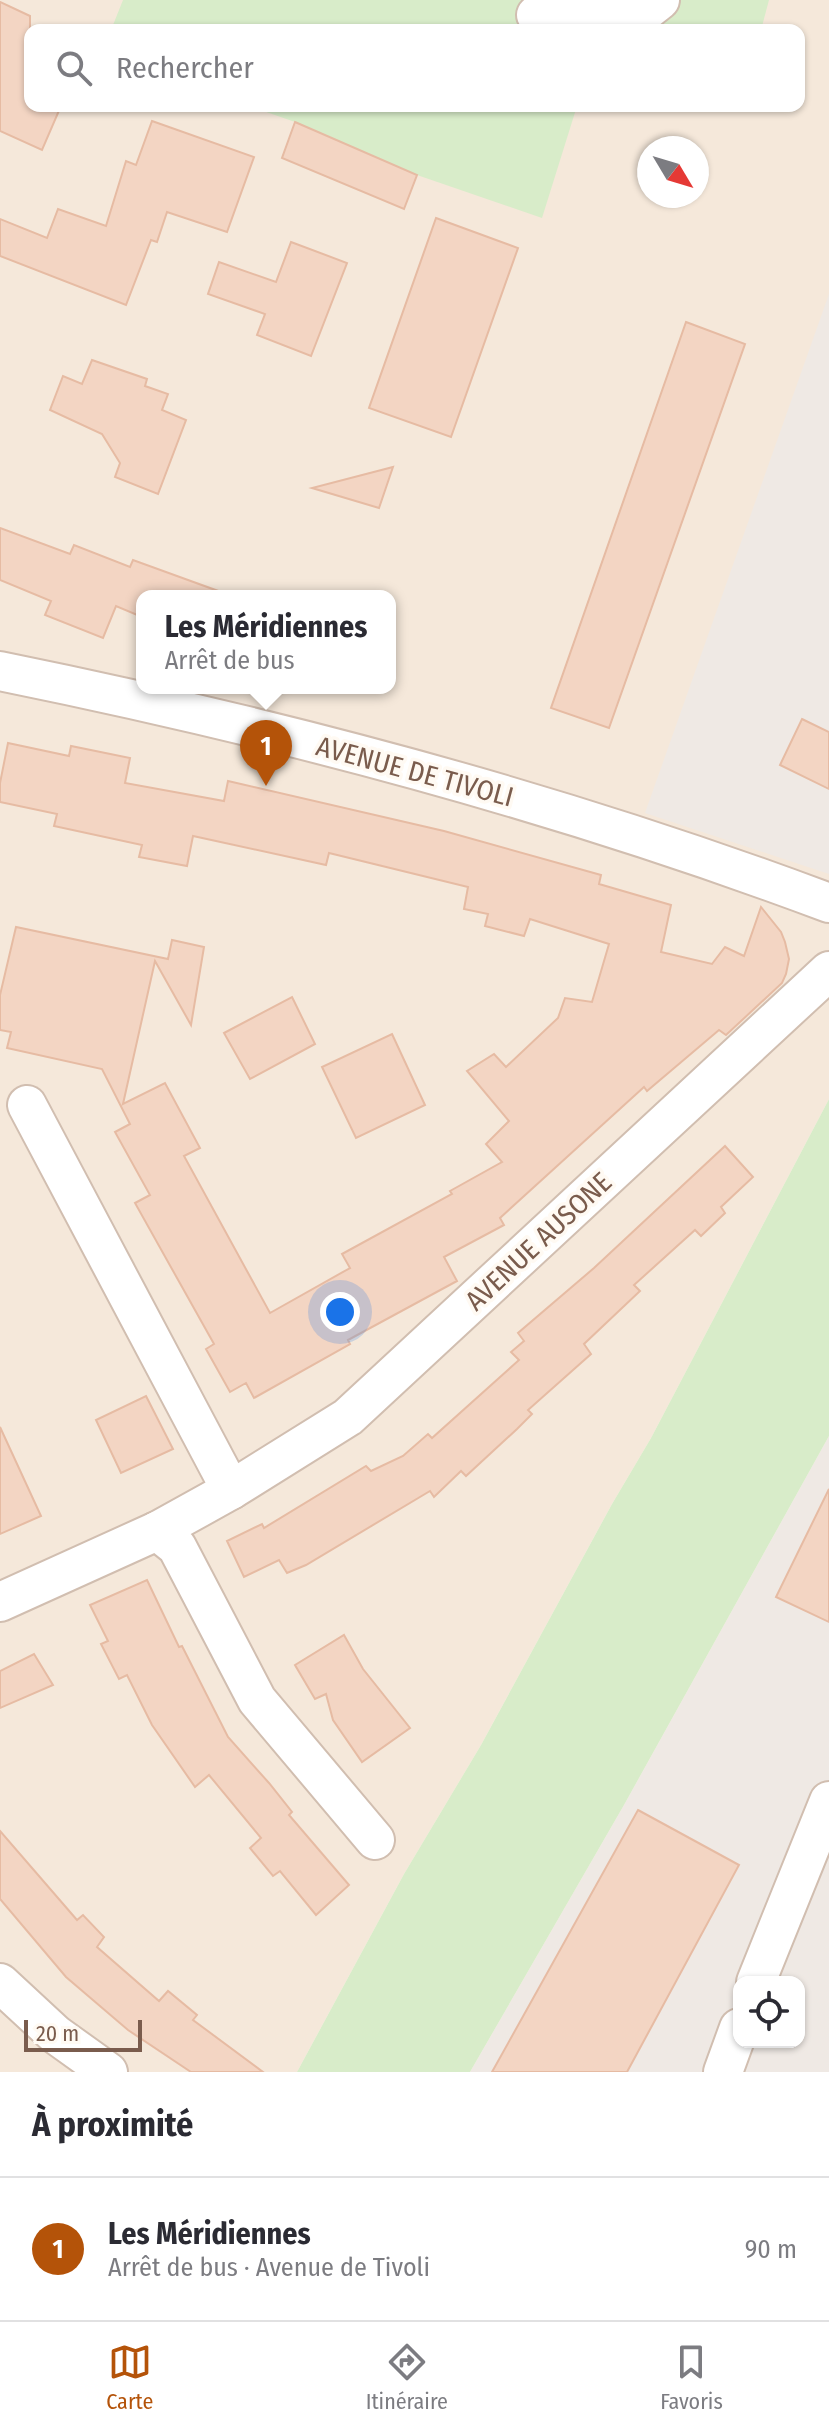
<!DOCTYPE html>
<html lang="fr">
<head>
<meta charset="utf-8">
<style>
	:root { --surface:#fff; --page:#f7f7f7; --text:#2b2b33; --muted:#7c7c81; --line:#e1e1e2; --accent:#b45309 }
	body { margin:0; font-family:"Fira Sans Condensed",sans-serif; background:var(--page); color:var(--text) }
	.controls { position:absolute; right:24px; bottom:24px; display:grid; overflow:hidden; border-radius:16px; box-shadow:0 2px 6px #0004 }
	.controls button { width:72px; height:72px; display:grid; place-items:center; padding:0; border:0; border-bottom:2px solid var(--line); background:var(--surface); color:var(--text); font:40px sans-serif }
	.compass { position:absolute; left:637px; top:136px; width:72px; height:72px; border-radius:50%; background:var(--surface); box-shadow:0 2px 6px #0004; rotate:128deg }
	.scale { position:absolute; left:24px; bottom:20px; width:118px; box-sizing:border-box; padding-left:8px; border:4px solid #7a5c4d; border-top:0; font-size:22px; line-height:28px; white-space:nowrap; color:#7a5c4d; -webkit-text-stroke:6px #fffaf3; paint-order:stroke }
	.you { position:absolute; left:340px; top:1312px; width:28px; height:28px; margin:-20px; border:6px solid #fff; border-radius:50%; background:#1a73e8; box-shadow:0 0 0 12px #1a73e833 }
	.badge { display:grid; place-items:center; width:52px; height:52px; border-radius:50%; background:var(--accent); color:#fff; font-size:26px; font-weight:700 }
	.pin { position:absolute; translate:-50% -66px; filter:drop-shadow(0 2px 4px #0008) }
	.pin::after { content:''; position:absolute; top:42px; width:28px; height:24px; background:inherit; clip-path:polygon(0 0,100% 0,50% 100%) }
	.popup { position:absolute; left:136px; top:590px; width:260px; height:104px; box-sizing:border-box; display:grid; place-content:center; border-radius:16px; background:var(--surface); filter:drop-shadow(0 2px 6px #0005); font-size:26px; white-space:nowrap; color:var(--muted) }
	.popup b { font-size:30px; color:var(--text) }
	.popup::after { content:''; position:absolute; left:50%; top:100%; margin-left:-16px; border:16px solid transparent; border-top-color:var(--surface) }
	.list { margin:0; padding:0; list-style:none }
	h2 { display:flex; justify-content:space-between; align-items:center; height:104px; margin:0; padding:0 32px; font-size:34px }
	h2 small { font-size:26px; font-weight:400; color:var(--muted) }
	.list li { display:grid; grid-template-columns:52px 1fr auto; gap:24px; align-items:center; box-sizing:border-box; height:144px; padding:0 32px; border-top:2px solid var(--line) }
	.list b { display:block; font-size:30px; white-space:nowrap }
	.list p { margin:0; font-size:26px; white-space:nowrap; color:var(--muted) }
	.list em { font-size:26px; font-style:normal; color:var(--muted) }
	.icon { flex:none; width:44px; height:44px; fill:none; stroke:currentColor; stroke-width:2; stroke-linecap:round; stroke-linejoin:round }
	.map { position:relative; flex:none; width:829px; height:2072px; overflow:hidden }
	.search { position:absolute; background:var(--surface); box-shadow:0 2px 6px #0004; left:24px; right:24px; top:24px; height:88px; display:flex; align-items:center; gap:20px; box-sizing:border-box; padding:0 28px; border-radius:16px; color:var(--muted); font-size:30px }
	.sheet { height:248px; background:var(--surface) }
	nav { display:flex; justify-content:space-around; align-items:center; box-sizing:border-box; height:112px; border-top:2px solid var(--line); background:var(--surface); font-size:22px; color:var(--muted) }
	nav a { display:grid; justify-items:center; gap:4px }
	nav .on { color:var(--accent) }
	.map>svg:first-child { display:block }
	.residential { fill:#f5e8da; fill-rule:evenodd }
	.industrial { fill:#efe9e4; fill-rule:evenodd }
	.green { fill:#d8ecc9 }
	.building { fill:#f3d5c3; stroke:#e6bba3; stroke-width:2 }
	.lines { fill:none; stroke-linecap:round; stroke-linejoin:round }
	.minor-casing { stroke:#d1beb0; stroke-width:42 }
	.minor { stroke:#fff; stroke-width:38 }
	.labels { text-anchor:middle; stroke-width:7; stroke-linejoin:round; paint-order:stroke }
	.street-label { font-size:28px; fill:#7a5c4d; stroke:#fffaf3 }
</style>
</head>
<body>
<div class="map">
<svg width="829" height="2072" viewBox="0 0 829 2072">
	<rect width="100%" height="100%" fill="#fdf6ec"/>
	<!-- residential -->
	<path class="residential" d="M0,0H829V1099L651,1438L612,1504L481,1745L404,1874L297,2072H0ZM30,30H799V106H30ZM649,148H697V196H649ZM142,596H390V688H142Z"/>
	<!-- industrial -->
	<g class="industrial">
		<path d="M829,294V874L645,813Z"/>
		<path d="M829,1436V2072H470L624,1805ZM739,1982H799V2042H739Z"/>
	</g>
	<!-- green -->
	<g class="green">
		<path d="M123,0H769L761,30H111Z"/>
		<path d="M249,106H577L542,218L417,175L295,122Z"/>
		<path d="M829,1099V1436L624,1805L470,2072H297L404,1874L481,1745L612,1504L651,1438Z"/>
	</g>
	<!-- building -->
	<g class="building">
		<path d="M0,2L30,16V106H61L42,150L0,131Z"/>
		<path d="M152,121L254,157L227,232L167,212L157,242L151,240L126,305L0,256V219L47,238L58,209L106,226L126,161L136,165Z"/>
		<path d="M295,122L417,175L404,209L282,158Z"/>
		<path d="M436,218L518,248L451,437L369,408Z"/>
		<path d="M291,242L347,263L311,356L257,335L265,314L208,294L219,262L276,282Z"/>
		<path d="M686,322L745,344L609,728L551,708Z"/>
		<path d="M92,360L147,379L145,386L168,394L162,410L186,420L158,494L115,477L120,463L102,434L50,410L63,376L82,384Z"/>
		<path d="M393,467L379,508L312,488Z"/>
		<path d="M0,528L70,554L74,545L130,567L133,560L221,592L220,596H142V617L116,606L103,638L45,615L51,601L0,580Z"/>
		<path d="M802,719L829,732V789L780,765Z"/>
		<path d="M8,743L69,756L71,746L130,758L125,783L224,801L228,781L444,831L601,875L599,884L671,905L661,952L712,964L725,947L744,956L761,907L781,932L785,942L789,959L786,974L782,983L726,1035L719,1030L647,1091L644,1087L500,1218L504,1225L444,1257L457,1281L348,1340L350,1344L254,1398L246,1383L230,1392L206,1349L214,1344L135,1203L150,1195L115,1132L130,1124L102,1069L7,1048L11,1032L0,1030V995L16,927L168,959L172,940L204,947L191,1025L155,961L123,1104L165,1083L200,1148L184,1156L270,1313L350,1268L342,1254L452,1194L450,1191L502,1162L486,1144L509,1121L467,1071L494,1054L506,1067L558,1018L565,998L592,1002L609,944L530,919L524,936L485,926L488,914L464,909L468,887L329,853L326,865L193,836L187,866L139,857L142,845L54,826L57,814L0,802V783Z"/>
		<path d="M292,997L315,1044L250,1079L224,1033Z"/>
		<path d="M392,1034L425,1105L356,1138L322,1067Z"/>
		<path d="M725,1146L753,1177L721,1207L725,1213L701,1236L695,1230L634,1285L640,1291L584,1344L591,1354L528,1410L532,1414L517,1429L466,1476L461,1471L434,1497L430,1491L306,1565L287,1573L279,1560L244,1577L227,1541L262,1524L264,1528L366,1466L371,1471L403,1456L428,1434L432,1438L519,1360L511,1352L524,1341L518,1333L594,1268Z"/>
		<path d="M146,1396L173,1449L121,1473L96,1420Z"/>
		<path d="M0,1427L41,1516L0,1534Z"/>
		<path d="M829,1489V1622L776,1597Z"/>
		<path d="M147,1580L179,1647L182,1646L228,1737L269,1783L292,1812L289,1815L349,1885L316,1915L280,1871L273,1876L250,1848L261,1838L209,1775L195,1787L152,1725L127,1675L119,1679L101,1644L108,1641L90,1605Z"/>
		<path d="M344,1635L363,1669L410,1728L362,1762L333,1720L326,1694L315,1699L295,1665Z"/>
		<path d="M34,1654L53,1685L0,1708V1671Z"/>
		<path d="M638,1810L739,1865L627,2072H492Z"/>
		<path d="M0,1831L77,1920L83,1915L104,1937L97,1947L159,2001L168,1991L197,2015L193,2020L263,2072H191L128,2030L66,1977L0,1899Z"/>
	</g>
	<g class="lines">
		<defs>
			<g id="minor">
				<path d="M536,15L636,19L660,0"/>
				<path d="M0,671C281,728 560,802 829,903"/>
				<path d="M27,1105L231,1490"/>
				<path d="M157,1531L177,1547L257,1700L375,1840"/>
				<path d="M0,1602L157,1531L231,1490L348,1417L829,971"/>
				<path d="M756,1982L829,1801"/>
				<path d="M0,1983L55,2034L108,2072"/>
				<path d="M723,2072L739,2028"/>
			</g>
		</defs>
		<!-- minor casing -->
		<use href="#minor" class="minor-casing"/>
		<!-- minor -->
		<use href="#minor" class="minor"/>
	</g>
	<g class="labels">
		<!-- street labels -->
		<g class="street-label">
			<text transform="translate(415 771) rotate(15)" y="10">AVENUE DE TIVOLI</text>
			<text transform="translate(538 1241) rotate(-43)" y="10">AVENUE AUSONE</text>
		</g>
	</g>
</svg>
<div class="controls">
<button><svg class="icon" aria-label="locate" viewBox="0 0 24 24"><circle cx="12" cy="12" r="6"/><path d="M12 2v4M12 18v4M2 12h4M18 12h4"/></svg></button>
</div>
<svg class="compass" viewBox="-18 -18 36 36"><path d="M0-13l5 13h-10z" fill="#e53935"/><path d="M0 13l5-13h-10z" fill="#7c7c81"/></svg>
<div class="scale">20 m</div>
<div class="you"></div>
<div class="pin badge" style="left:266px;top:786px">1</div>
<div class="popup"><b>Les Méridiennes</b>Arrêt de bus</div>
<div class="search"><svg class="icon" aria-label="search" viewBox="0 0 24 24"><circle cx="10" cy="10" r="6"/><path d="M15 15l6 6"/></svg>Rechercher</div>
</div>
<section class="sheet">
<h2>À proximité<small></small></h2>
<ul class="list">
<li><span class="badge">1</span><div><b>Les Méridiennes</b><p>Arrêt de bus · Avenue de Tivoli</p></div><em>90 m</em></li>
</ul>
</section>
<nav>
<a class="on"><svg class="icon" aria-label="map" viewBox="0 0 24 24"><path d="M3 6l6-2 6 2 6-2v14l-6 2-6-2-6 2zM9 4v14M15 6v14"/></svg>Carte</a>
<a><svg class="icon" aria-label="directions" viewBox="0 0 24 24"><path d="M12 3l9 9-9 9-9-9zM9 14v-3h6M13 9l2 2-2 2"/></svg>Itinéraire</a>
<a><svg class="icon" aria-label="saved" viewBox="0 0 24 24"><path d="M7 4h10v16l-5-4-5 4z"/></svg>Favoris</a>
</nav>
</body>
</html>
